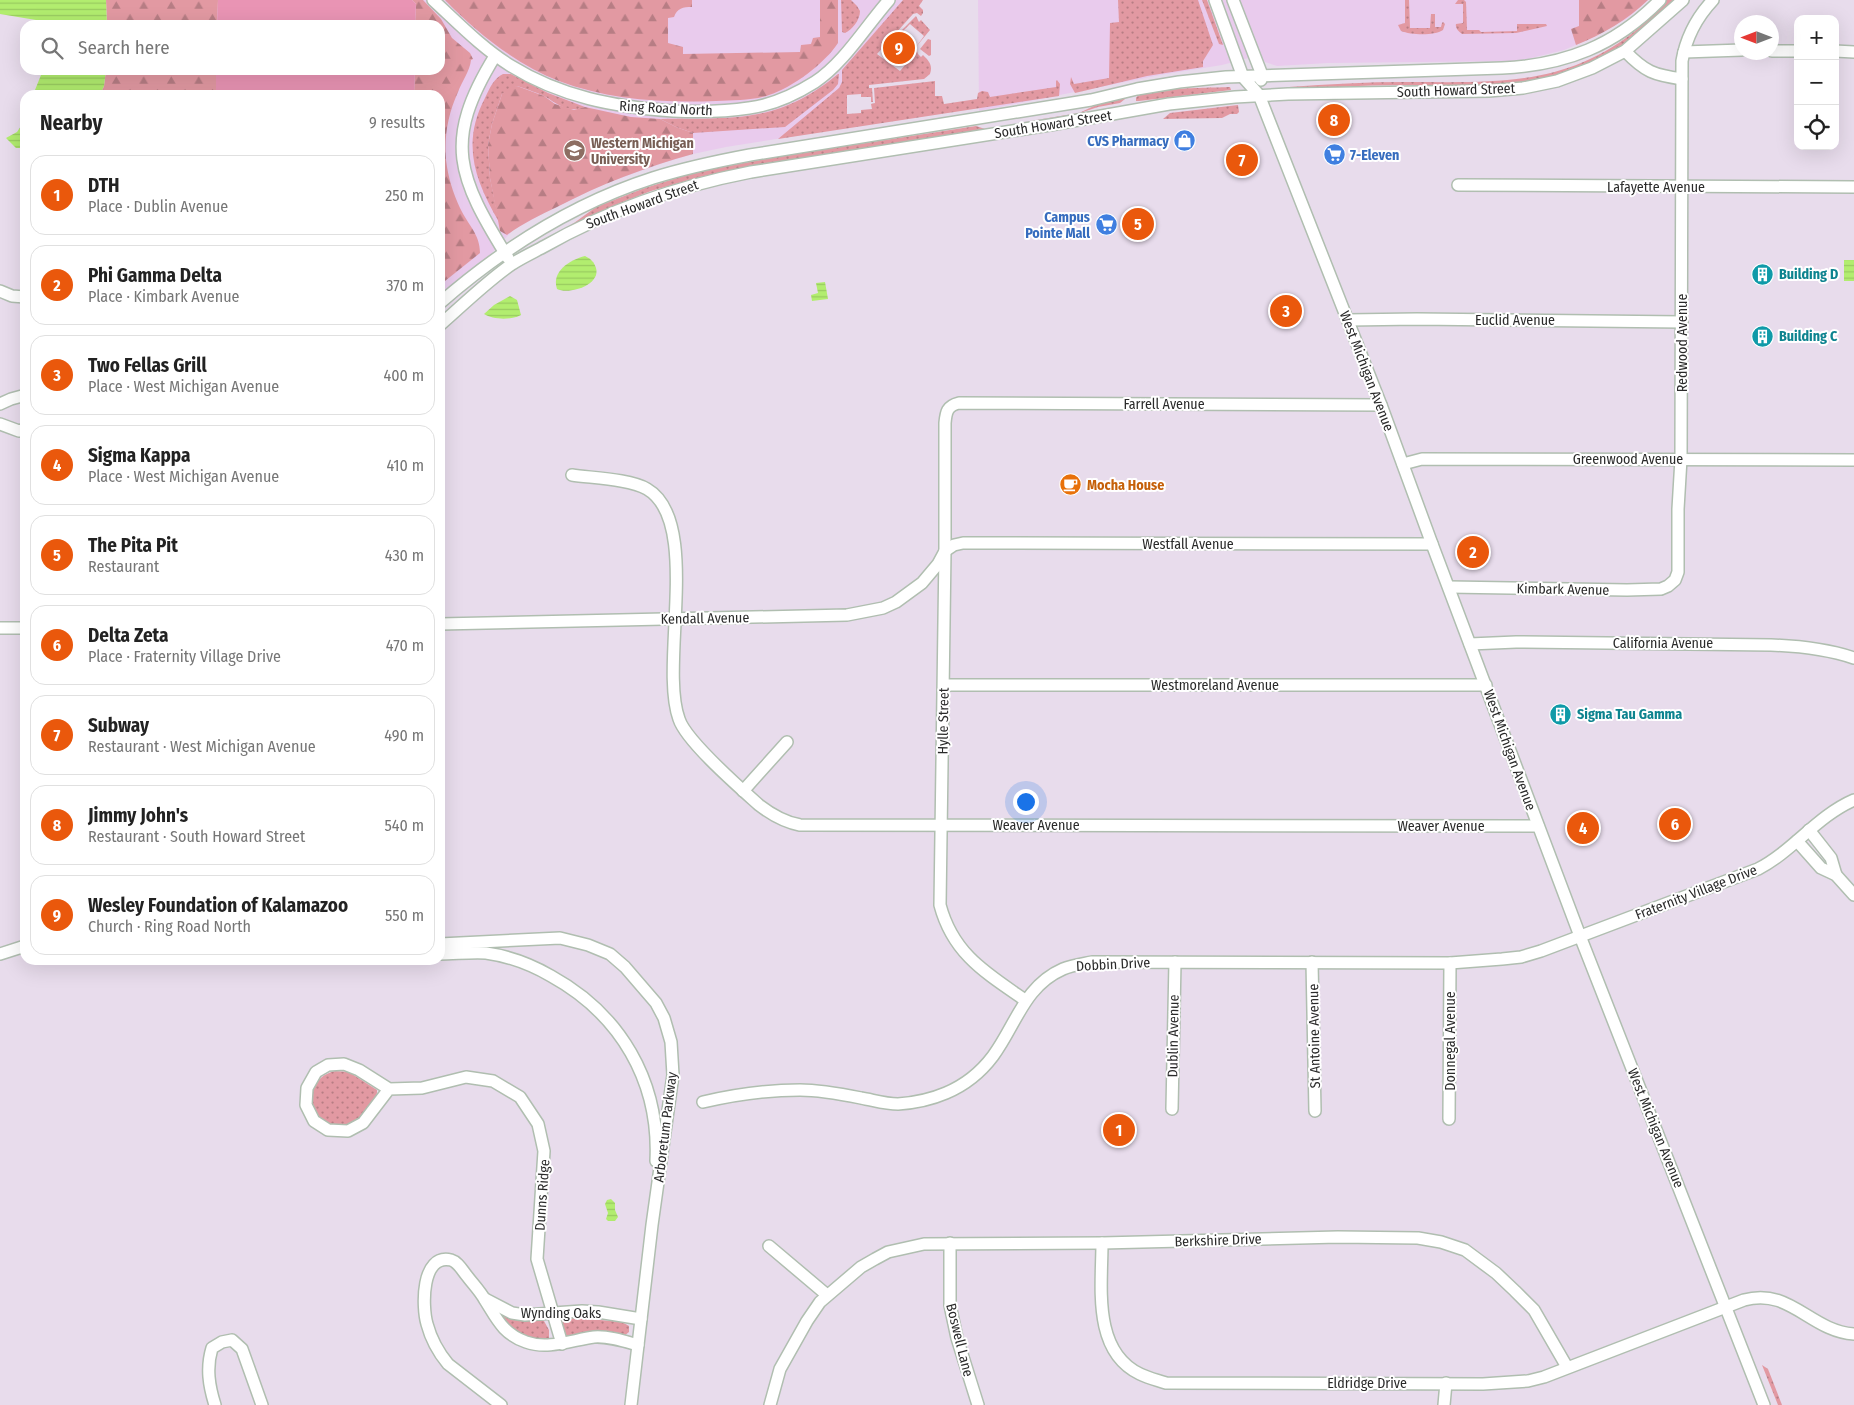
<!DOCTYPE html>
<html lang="en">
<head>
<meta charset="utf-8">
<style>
	:root { --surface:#fff; --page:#f2f2f2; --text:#222; --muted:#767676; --line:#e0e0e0; --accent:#ea580c }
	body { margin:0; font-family:"Fira Sans Condensed",sans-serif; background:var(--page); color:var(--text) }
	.controls { position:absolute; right:15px; top:15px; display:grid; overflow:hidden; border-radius:10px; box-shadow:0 5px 20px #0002 }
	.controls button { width:45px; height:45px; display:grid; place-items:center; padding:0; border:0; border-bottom:1px solid var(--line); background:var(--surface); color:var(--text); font:25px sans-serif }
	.compass { position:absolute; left:1734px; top:15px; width:45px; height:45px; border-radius:50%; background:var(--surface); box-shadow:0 5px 20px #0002; rotate:270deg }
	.you { position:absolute; left:1025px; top:801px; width:18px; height:18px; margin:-12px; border:4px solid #fff; border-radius:50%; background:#1a73e8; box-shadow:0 0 0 8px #1a73e833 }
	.badge { display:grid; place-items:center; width:32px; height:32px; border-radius:50%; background:var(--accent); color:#fff; font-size:16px; font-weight:700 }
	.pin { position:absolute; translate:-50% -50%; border:2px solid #fff; box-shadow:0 1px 5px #0006 }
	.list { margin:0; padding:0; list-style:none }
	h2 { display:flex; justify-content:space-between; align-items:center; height:65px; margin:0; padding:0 20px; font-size:21px }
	h2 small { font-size:16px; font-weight:400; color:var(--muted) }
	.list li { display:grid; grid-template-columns:32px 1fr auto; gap:15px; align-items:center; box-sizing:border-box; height:80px; margin:0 10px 10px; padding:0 10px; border:1px solid var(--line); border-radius:15px }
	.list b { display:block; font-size:19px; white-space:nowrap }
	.list p { margin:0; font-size:16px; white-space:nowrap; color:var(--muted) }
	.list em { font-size:16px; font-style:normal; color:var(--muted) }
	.icon { flex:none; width:28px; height:28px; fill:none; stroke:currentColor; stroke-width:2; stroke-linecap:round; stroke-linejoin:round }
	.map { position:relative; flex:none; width:1854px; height:1405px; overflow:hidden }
	.search { position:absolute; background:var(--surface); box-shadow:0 5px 20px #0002; left:20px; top:20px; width:425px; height:55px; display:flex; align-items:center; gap:12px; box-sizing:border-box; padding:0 18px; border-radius:15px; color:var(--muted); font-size:19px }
	.panel { position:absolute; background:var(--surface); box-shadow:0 5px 20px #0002; left:20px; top:90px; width:425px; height:875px; border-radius:15px }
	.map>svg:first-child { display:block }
	.education { fill:#e9cbed }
	.green { fill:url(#green-dots) }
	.forest { fill:url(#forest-firs) }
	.pitch { fill:#e994b4 }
	.water { fill:url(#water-rules) }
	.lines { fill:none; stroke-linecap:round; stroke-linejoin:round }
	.minor-casing { stroke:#b0beb0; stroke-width:14 }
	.minor { stroke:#fff; stroke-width:11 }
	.labels { text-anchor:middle; stroke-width:4; stroke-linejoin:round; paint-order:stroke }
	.street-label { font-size:14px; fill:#2a2a2a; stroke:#fff }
	.shop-label { font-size:14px; font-weight:bold; fill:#366cbe; stroke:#fff; text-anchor:end }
	.education-label { font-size:14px; font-weight:bold; fill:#785e54; stroke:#fff; text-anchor:start }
	.culture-label { font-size:14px; font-weight:bold; fill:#0d838f; stroke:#fff; text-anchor:start }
	.food-label { font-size:14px; font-weight:bold; fill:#c56008; stroke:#fff; text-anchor:start }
</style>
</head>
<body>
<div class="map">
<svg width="1854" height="1405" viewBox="0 0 1854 1405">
	<defs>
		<pattern id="green-dots" width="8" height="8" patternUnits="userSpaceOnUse" patternTransform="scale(1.25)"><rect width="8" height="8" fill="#e299a2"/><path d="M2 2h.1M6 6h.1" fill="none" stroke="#b77d84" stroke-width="1.8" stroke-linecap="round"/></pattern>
		<pattern id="forest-firs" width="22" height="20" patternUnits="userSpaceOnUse" patternTransform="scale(1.25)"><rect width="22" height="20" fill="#e299a2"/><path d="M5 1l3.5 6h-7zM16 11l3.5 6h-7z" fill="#b77d84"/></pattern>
		<pattern id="water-rules" width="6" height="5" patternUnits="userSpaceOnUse" patternTransform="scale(1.25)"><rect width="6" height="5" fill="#b2ed6f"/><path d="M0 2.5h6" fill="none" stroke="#99cb60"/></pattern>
	</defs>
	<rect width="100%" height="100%" fill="#e8dcec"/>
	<!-- education -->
	<g class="education">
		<path d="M153,0H903L839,97V129L726,147L693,154L663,163L604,184L544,213L513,230L488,257L454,283L440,295V95H152V70H440V25H153Z"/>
		<path d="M978,0H1648L1628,18L1590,39L1564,50L1519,61L1328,63L1277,66L1265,62L1260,55L1222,65L1160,75L979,111Z"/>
	</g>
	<!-- green -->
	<g class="green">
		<path d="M841,0H851L857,6L860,11C860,20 852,30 845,33L842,32Z"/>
		<path d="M903,0H923L919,6L923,10V13L921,16L917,13L913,14L877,54L900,71L917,51L918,54L921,57L923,55C929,61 933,65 930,74L924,79L869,85V88H872L873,102H871V97H861V94L847,95V114L861,113V110L872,109L871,104L875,103L874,88L935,81V96H942L944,104L977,99L978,93L982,91L988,92L990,97L1056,87V81L1057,80L1060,84L1059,96L778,139L839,88L842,82V70Z"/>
		<path d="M1118,0H1198L1213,45L1203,61V67L1147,76L1075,93L1070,84L1071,77L1074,84L1109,78L1110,23L1119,22Z"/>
		<path d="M1202,0H1207L1223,45L1219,44Z"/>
		<path d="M1405,0H1409L1410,28H1430L1431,14H1435V27H1441L1442,23L1443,22L1445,24L1443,30C1434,36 1411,35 1401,31L1398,25L1405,23Z"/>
		<path d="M1458,0H1464L1466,2L1467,30H1479L1481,32L1517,31V24H1546L1547,26L1516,33L1462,34C1458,31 1455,28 1456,24L1463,23V4H1455Z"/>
		<path d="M1666,0H1674C1623,53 1577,78 1502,85C1468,88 1434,85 1400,85C1363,85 1326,88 1290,90L1289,87C1328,84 1367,82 1406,82C1494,82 1567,88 1640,27C1650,19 1658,9 1666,0Z"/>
		<path d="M916,16L919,22L921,20L930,30L916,47L924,36L910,24L900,34L899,33Z"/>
		<path d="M928,39L931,40V55L929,56L920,49Z"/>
		<path d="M503,74H511L548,93L585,107C568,114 558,104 544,96C536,92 526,89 517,86L502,94L492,124L488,145L490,178L499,222C475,180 461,144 485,98C490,88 493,79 503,74Z"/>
		<path d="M838,74H839L838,84L833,90L785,127L693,133L676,127L660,119C733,118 778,124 838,74Z"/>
		<path d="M1230,87L1231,90L1139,101H1136V98C1143,87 1214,88 1230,87Z"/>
		<path d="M1123,98L1125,99L1120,103L1098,107L1077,114L1018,123L1079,113L1094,106Z"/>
		<path d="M1238,105L1239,112L1237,114H1230L1222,118L1163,119L1170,113Z"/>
		<path d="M976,126L985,129L745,167L700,177L651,191L613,206L561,230L526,250L574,223L596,207L642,189L695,172L787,155Z"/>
		<path d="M335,1071L349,1072L377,1090C378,1098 370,1104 366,1110C361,1120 353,1126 342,1126C306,1128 300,1079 335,1071Z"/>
		<path d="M494,1311C514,1322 522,1319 544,1321L549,1330V1338L544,1341L517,1334Z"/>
		<path d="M567,1317L622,1322L629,1326V1332L624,1336L566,1337L563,1334L561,1322Z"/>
		<path d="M1762,1365L1768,1369L1782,1405H1778Z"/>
	</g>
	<!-- forest -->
	<g class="forest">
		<path d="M106,0H218L217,25H107Z"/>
		<path d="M412,0H423L441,19L452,38L470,53L473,59L471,60C470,71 462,81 458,92C448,114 444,136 446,160C448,177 453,193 460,208C468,225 480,234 480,253L440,285V95H414L415,70H440V25H415L416,4Z"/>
		<path d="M445,0H692V7C683,7 677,8 674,17L668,18V43L683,47V54L800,52L801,45L811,44L813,38L820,37V0H838V43C825,63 792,88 769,95C752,101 734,100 716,101C663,103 609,100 559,81C516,64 477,33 445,0Z"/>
		<path d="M1579,0H1648C1627,20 1603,34 1576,45L1571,29L1579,26Z"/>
		<path d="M106,70H216V95H100L104,86Z"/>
		<path d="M517,86L544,96L555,104L568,108L574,110L585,107L631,117L660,119L676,127L693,133V154C646,167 601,184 557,207C540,215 522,224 507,235L500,231L490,178L488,145L492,124L502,94L511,87Z"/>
	</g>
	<!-- pitch -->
	<g class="pitch">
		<path d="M218,0H412L416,4L415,25H217Z"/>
		<path d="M216,70H415L414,95H216Z"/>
	</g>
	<!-- water -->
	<g class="water">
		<path d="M0,0H106L107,25H43L36,20L0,14Z"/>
		<path d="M43,70H106L104,86L100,95H33Z"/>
		<path d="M25,120V148H16L6,138L17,132Z"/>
		<path d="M585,256C591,259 594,262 596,268C601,285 569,295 557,289C551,271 570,260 585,256Z"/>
		<rect x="1844" y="260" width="10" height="21"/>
		<path d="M825,282L828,299L812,301L811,295L818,293L816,283Z"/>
		<path d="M510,296L517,300L521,315C512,320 493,320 484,314L494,305Z"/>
		<path d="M611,1199L615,1203V1210L618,1217L615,1221H608L606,1219L608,1213L605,1204L607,1200Z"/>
	</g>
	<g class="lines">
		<defs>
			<g id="minor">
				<path d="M433,0C458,23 482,48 511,66C561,97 615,107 673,111C698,112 724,112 749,108C772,105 796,94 815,82C844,63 866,26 889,0"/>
				<path d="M1215,0L1243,77L1259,95L1381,405L1432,544L1580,936L1764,1405"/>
				<path d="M1233,0L1262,75L1261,80"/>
				<path d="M1625,51C1645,72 1654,75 1682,79"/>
				<path d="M1772,51H1798"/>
				<path d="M1835,51L1854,52"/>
				<path d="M1684,52L1742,50"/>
				<path d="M495,56C442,142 458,177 508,258"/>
				<path d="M1458,185L1854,187"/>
				<path d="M0,291L12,296L25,297"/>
				<path d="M440,303C502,249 575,203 653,178C685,168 718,161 750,155L1091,100L1137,89L1179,82L1226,77L1502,68C1565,65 1615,46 1660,0"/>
				<path d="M1348,320L1417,319L1682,322"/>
				<path d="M440,325C463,305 486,282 512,264C523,257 534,252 545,246C610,209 679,186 751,172L1056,124L1169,104L1235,97L1288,94L1489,91L1523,88L1557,81L1592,68L1625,51L1683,0"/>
				<path d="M0,404L11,399L22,396L25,398"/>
				<path d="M0,424L19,431L25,429"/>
				<path d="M1403,464L1422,459L1854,460"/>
				<path d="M572,475C592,478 630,479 647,489C702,521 659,665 679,719C686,741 739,787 759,805C772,815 784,822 800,825L1538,826"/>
				<path d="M1449,587L1627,590L1661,589L1668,586L1675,580L1678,572V509L1681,459L1682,61C1686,38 1697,17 1713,0"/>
				<path d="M440,624L847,615L883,608L896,602L922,583L938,564L945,551L954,545L963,543L1432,544"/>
				<path d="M0,628H25"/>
				<path d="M1470,644L1516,642L1771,645C1799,646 1827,649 1854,658"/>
				<path d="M944,685H1486"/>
				<path d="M743,791L787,742"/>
				<path d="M1809,830L1831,858L1836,875"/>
				<path d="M1797,841L1821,868L1836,875L1854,895"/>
				<path d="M440,944L560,938L588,945L610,954L625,967L656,1003L664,1018L671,1042L673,1075L652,1225L631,1405"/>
				<path d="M0,954L25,946"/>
				<path d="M440,954C455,954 471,952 486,953C508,956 532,965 551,976C620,1014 660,1081 656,1161"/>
				<path d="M1312,962L1315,1111"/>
				<path d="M1025,1000C986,973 953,954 940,905L945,551V423C946,412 947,406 959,403L1381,405"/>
				<path d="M389,1089L363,1123L348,1131L328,1130L314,1121L306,1105L307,1088L316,1072L328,1065L344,1064L359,1070L389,1089L422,1088L466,1077L493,1081L520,1097L538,1124L544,1151L537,1259L562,1344"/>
				<path d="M703,1102C733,1095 769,1090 800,1090C820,1090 841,1094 861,1098C873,1100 885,1104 898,1104C913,1103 932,1099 946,1093C965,1085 981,1072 993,1056C1016,1025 1024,986 1063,969C1072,965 1082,964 1092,962L1450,963L1502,959L1521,957L1541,951L1758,869C1793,851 1817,816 1854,800"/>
				<path d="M1172,1109L1175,962"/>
				<path d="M1449,1119L1450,963"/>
				<path d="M950,1243V1305L957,1338L978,1405"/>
				<path d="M1102,1243C1102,1286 1092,1351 1140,1374C1148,1378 1157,1380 1166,1383L1483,1384L1528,1381L1544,1377L1744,1300C1790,1287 1810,1331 1854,1334"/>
				<path d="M769,1246L827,1295"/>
				<path d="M485,1299L512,1313L525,1315L582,1311L598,1312L641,1319"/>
				<path d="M215,1405C209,1386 206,1368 212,1348L222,1342L232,1340L242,1349L262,1405"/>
				<path d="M501,1405L448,1364C438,1352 431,1339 427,1324C422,1307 421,1253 451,1260C458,1262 462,1270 467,1276C473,1284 480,1291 485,1300C497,1319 503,1334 526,1342C548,1350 572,1340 594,1337C609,1336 624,1341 638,1345"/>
				<path d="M770,1405L780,1369L807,1321L820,1302L861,1267L875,1259L888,1252L924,1244L1102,1243L1338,1237L1418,1238L1441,1242L1465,1250L1496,1273L1515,1291L1534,1310L1567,1367"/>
				<path d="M1444,1405L1446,1383"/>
			</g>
		</defs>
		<!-- minor casing -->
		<use href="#minor" class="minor-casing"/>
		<!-- minor -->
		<use href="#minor" class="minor"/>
	</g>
	<!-- icons -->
	<defs>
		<symbol id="shop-disc" viewBox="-11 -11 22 22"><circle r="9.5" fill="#3f7fe0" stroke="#fff"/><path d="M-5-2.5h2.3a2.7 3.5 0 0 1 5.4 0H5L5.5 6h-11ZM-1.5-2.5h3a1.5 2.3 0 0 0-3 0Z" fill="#fff"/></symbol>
		<symbol id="university-disc" viewBox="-11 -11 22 22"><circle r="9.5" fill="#8d6e63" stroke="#fff"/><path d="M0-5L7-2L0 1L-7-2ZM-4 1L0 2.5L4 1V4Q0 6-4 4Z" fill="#fff"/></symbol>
		<symbol id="supermarket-disc" viewBox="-11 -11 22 22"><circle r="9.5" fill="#3f7fe0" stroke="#fff"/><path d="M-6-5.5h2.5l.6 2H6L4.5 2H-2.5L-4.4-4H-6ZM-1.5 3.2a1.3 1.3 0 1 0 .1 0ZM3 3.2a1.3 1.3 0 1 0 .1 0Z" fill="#fff"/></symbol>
		<symbol id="building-disc" viewBox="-11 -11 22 22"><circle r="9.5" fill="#0f9aa8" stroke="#fff"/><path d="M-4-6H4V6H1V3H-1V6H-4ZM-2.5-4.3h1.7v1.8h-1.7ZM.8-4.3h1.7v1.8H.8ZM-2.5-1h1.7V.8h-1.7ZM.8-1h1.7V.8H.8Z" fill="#fff"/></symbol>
		<symbol id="cafe-disc" viewBox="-11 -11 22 22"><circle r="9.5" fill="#e8710a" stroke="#fff"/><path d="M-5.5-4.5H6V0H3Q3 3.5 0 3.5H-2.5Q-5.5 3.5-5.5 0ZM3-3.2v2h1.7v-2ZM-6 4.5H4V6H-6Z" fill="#fff"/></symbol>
	</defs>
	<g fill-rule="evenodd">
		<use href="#shop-disc" x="1172" y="128" width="25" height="25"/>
		<use href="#university-disc" x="562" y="138" width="25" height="25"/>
		<use href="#supermarket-disc" x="1322" y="142" width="25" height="25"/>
		<use href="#supermarket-disc" x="1094" y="212" width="25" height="25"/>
		<use href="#building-disc" x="1750" y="262" width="25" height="25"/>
		<use href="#building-disc" x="1750" y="324" width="25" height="25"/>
		<use href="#cafe-disc" x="1058" y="472" width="25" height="25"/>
		<use href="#building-disc" x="1548" y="702" width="25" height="25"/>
	</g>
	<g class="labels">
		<!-- street labels -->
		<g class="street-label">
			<text transform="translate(1456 90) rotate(-2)" y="5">South Howard Street</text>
			<text transform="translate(666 108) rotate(3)" y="5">Ring Road North</text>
			<text transform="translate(1053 124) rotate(-9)" y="5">South Howard Street</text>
			<text x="1656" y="192">Lafayette Avenue</text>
			<text transform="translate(642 204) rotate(-20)" y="5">South Howard Street</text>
			<text x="1515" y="325">Euclid Avenue</text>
			<text transform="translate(1682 343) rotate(-90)" y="5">Redwood Avenue</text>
			<text transform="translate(1367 371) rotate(69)" y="5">West Michigan Avenue</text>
			<text x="1164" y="409">Farrell Avenue</text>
			<text x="1628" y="464">Greenwood Avenue</text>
			<text x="1188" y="549">Westfall Avenue</text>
			<text transform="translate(1563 589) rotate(1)" y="5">Kimbark Avenue</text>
			<text transform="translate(705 618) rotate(-1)" y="5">Kendall Avenue</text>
			<text x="1663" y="648">California Avenue</text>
			<text x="1215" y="690">Westmoreland Avenue</text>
			<text transform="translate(943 721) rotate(-89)" y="5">Hylle Street</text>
			<text transform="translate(1510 750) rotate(70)" y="5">West Michigan Avenue</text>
			<text x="1036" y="830">Weaver Avenue</text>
			<text x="1441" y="831">Weaver Avenue</text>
			<text transform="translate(1696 892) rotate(-21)" y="5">Fraternity Village Drive</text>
			<text transform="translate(1113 964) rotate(-3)" y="5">Dobbin Drive</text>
			<text transform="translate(1173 1036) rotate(-89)" y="5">Dublin Avenue</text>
			<text transform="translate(1314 1036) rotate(-91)" y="5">St Antoine Avenue</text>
			<text transform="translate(1450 1041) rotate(-90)" y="5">Donnegal Avenue</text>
			<text transform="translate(665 1127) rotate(-83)" y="5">Arboretum Parkway</text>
			<text transform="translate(1656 1128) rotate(68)" y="5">West Michigan Avenue</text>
			<text transform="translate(542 1195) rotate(-86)" y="5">Dunns Ridge</text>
			<text transform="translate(1218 1240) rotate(-2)" y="5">Berkshire Drive</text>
			<text x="561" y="1318">Wynding Oaks</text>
			<text transform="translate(960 1340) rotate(76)" y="5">Boswell Lane</text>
			<text x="1367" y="1388">Eldridge Drive</text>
		</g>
		<!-- shop labels -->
		<g class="shop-label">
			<text x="1169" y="146">CVS Pharmacy</text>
			<text x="1350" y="160" text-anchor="start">7-Eleven</text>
			<text x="1090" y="222">Campus<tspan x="1090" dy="16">Pointe Mall</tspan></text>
		</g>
		<!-- education labels -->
		<g class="education-label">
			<text x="591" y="148">Western Michigan<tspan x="591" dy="16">University</tspan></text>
		</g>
		<!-- culture labels -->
		<g class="culture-label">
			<text x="1779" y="279">Building D</text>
			<text x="1779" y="341">Building C</text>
			<text x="1577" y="719">Sigma Tau Gamma</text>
		</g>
		<!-- food labels -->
		<g class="food-label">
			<text x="1087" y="490">Mocha House</text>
		</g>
	</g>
</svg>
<div class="controls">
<button>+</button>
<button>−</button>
<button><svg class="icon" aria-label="locate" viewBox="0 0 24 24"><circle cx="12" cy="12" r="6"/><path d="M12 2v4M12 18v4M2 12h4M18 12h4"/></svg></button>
</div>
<svg class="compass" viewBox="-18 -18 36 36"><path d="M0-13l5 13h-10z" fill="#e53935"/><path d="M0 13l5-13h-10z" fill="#767676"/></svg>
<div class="you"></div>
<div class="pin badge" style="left:1119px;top:1130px">1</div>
<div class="pin badge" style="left:1473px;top:552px">2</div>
<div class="pin badge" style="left:1286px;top:311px">3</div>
<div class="pin badge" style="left:1583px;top:828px">4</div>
<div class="pin badge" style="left:1138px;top:224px">5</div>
<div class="pin badge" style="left:1675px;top:824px">6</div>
<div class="pin badge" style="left:1242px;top:160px">7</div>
<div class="pin badge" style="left:1334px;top:120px">8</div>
<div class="pin badge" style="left:899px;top:48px">9</div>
<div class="search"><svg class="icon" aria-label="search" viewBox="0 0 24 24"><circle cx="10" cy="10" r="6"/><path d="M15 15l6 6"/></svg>Search here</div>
<section class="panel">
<h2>Nearby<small>9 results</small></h2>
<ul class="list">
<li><span class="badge">1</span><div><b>DTH</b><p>Place · Dublin Avenue</p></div><em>250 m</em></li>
<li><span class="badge">2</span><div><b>Phi Gamma Delta</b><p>Place · Kimbark Avenue</p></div><em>370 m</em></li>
<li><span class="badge">3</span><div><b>Two Fellas Grill</b><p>Place · West Michigan Avenue</p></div><em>400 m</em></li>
<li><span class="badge">4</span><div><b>Sigma Kappa</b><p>Place · West Michigan Avenue</p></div><em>410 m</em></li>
<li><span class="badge">5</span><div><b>The Pita Pit</b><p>Restaurant</p></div><em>430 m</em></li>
<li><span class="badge">6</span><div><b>Delta Zeta</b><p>Place · Fraternity Village Drive</p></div><em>470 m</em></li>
<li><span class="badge">7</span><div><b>Subway</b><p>Restaurant · West Michigan Avenue</p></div><em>490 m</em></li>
<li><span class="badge">8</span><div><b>Jimmy John's</b><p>Restaurant · South Howard Street</p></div><em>540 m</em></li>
<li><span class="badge">9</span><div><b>Wesley Foundation of Kalamazoo</b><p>Church · Ring Road North</p></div><em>550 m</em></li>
</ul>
</section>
</div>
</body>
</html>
